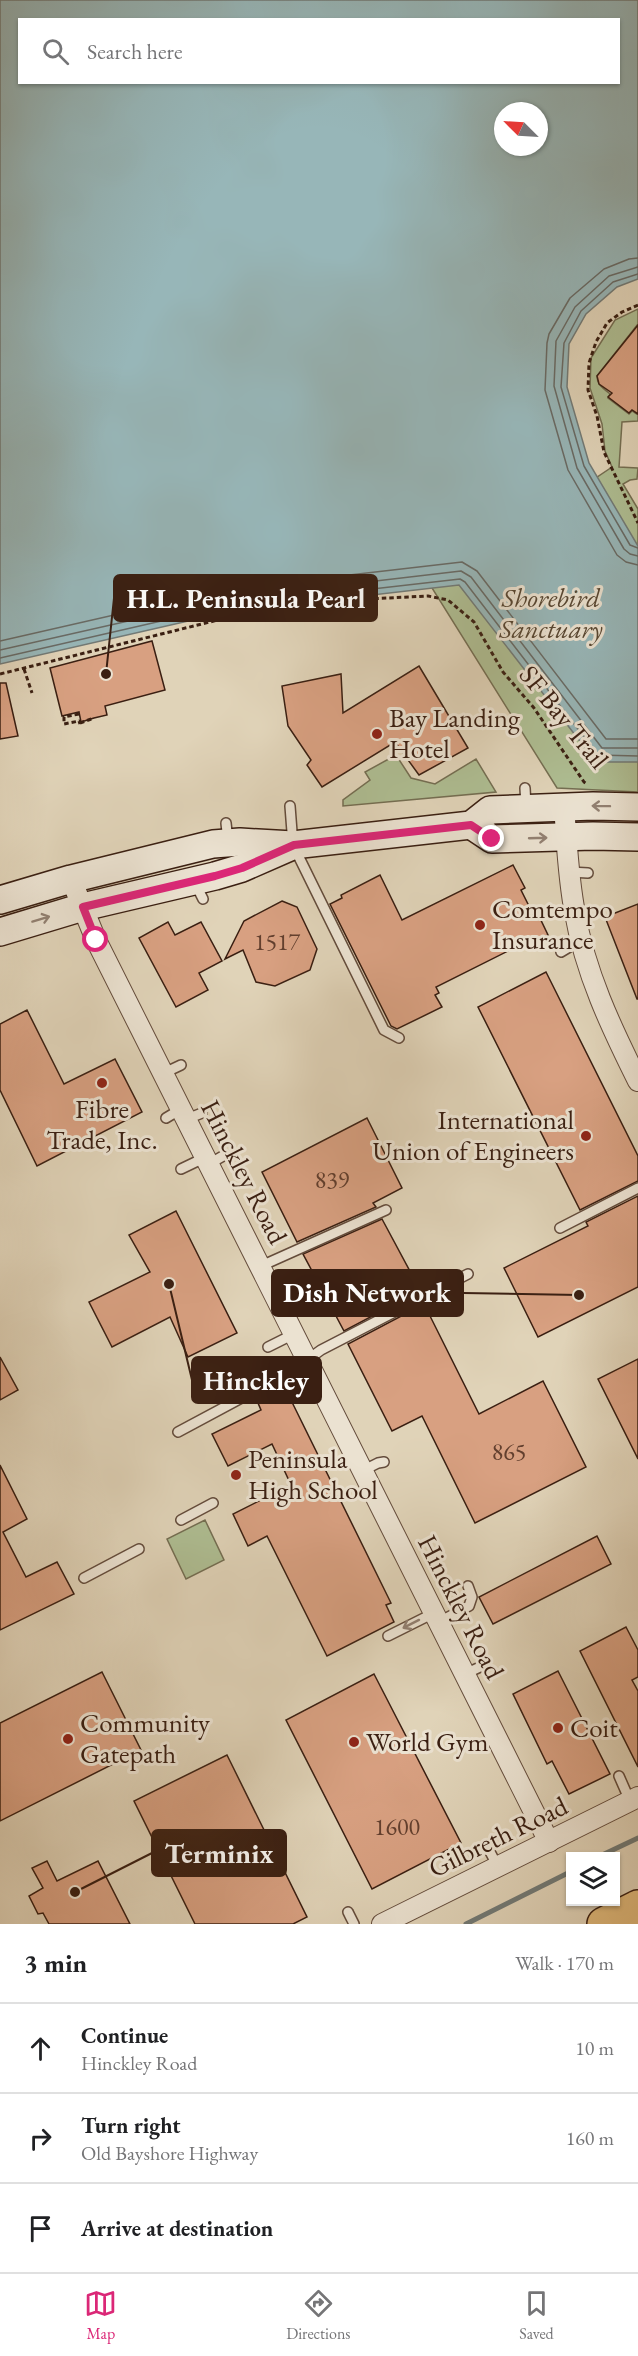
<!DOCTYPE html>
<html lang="en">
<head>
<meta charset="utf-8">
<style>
	:root { --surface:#fff; --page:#f2f2f2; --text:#202124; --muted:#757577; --line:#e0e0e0; --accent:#db2777 }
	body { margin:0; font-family:"EB Garamond",serif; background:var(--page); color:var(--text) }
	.controls { position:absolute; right:18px; bottom:18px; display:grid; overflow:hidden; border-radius:0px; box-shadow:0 2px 4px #0004 }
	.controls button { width:54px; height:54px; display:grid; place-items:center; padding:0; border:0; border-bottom:2px solid var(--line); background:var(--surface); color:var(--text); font:30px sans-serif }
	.compass { position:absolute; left:494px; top:102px; width:54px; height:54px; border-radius:50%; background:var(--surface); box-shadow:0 2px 4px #0004; rotate:294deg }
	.stop { position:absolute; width:18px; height:18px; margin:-14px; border:4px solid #db2777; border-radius:50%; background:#fff }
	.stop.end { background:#db2777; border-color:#fff; box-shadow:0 2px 6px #0008 }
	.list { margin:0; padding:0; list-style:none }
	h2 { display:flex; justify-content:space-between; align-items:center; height:78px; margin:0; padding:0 24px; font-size:26px }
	h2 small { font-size:20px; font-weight:400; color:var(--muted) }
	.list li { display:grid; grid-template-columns:39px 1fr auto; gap:18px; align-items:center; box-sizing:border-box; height:90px; padding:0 24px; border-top:2px solid var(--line) }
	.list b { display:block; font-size:22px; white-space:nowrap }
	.list p { margin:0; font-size:20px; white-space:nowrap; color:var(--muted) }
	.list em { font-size:20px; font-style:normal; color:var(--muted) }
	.icon { flex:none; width:33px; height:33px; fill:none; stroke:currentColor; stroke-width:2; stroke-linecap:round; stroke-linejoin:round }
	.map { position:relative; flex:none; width:638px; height:1924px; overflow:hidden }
	.search { position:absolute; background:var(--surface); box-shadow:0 2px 4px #0004; left:18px; right:18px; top:18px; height:66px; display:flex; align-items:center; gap:15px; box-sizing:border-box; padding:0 21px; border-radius:0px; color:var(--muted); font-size:22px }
	.sheet { height:348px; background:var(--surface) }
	nav { display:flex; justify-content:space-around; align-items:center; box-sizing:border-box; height:84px; border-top:2px solid var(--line); background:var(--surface); font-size:16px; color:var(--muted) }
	nav a { display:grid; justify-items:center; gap:3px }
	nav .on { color:var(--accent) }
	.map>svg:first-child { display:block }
	.green { fill:#aebd92; stroke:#746e52; stroke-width:1.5 }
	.water { fill:#97b6b8; stroke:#727a76; stroke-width:1.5; fill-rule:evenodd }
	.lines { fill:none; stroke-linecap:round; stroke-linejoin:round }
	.shore { stroke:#686a65; stroke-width:1.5 }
	.stream { stroke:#727a76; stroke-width:5 }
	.building { fill:#d8a081; stroke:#3a1f12; stroke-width:1.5 }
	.service-casing { stroke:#644c3c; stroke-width:12 }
	.minor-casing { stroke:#644c3c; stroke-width:22 }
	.secondary-casing { stroke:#3a1f12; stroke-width:30 }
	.motorway-casing { stroke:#3a1f12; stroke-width:36 }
	.path { stroke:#3a1f12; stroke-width:3; stroke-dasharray:4.5 3; stroke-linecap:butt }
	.service { stroke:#ebe2d1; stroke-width:9 }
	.minor { stroke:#ebe2d1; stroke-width:20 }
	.secondary { stroke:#ebe2d1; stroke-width:27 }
	.motorway { stroke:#e0ba7c; stroke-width:33 }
	.oneway { stroke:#928072 }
	.route { stroke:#db2777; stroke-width:8 }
	.poi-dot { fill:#8f2418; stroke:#ebe2d1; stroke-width:2 }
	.labels { text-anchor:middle; stroke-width:6; stroke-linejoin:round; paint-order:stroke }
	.number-label { font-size:24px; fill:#623f2e }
	.park-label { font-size:27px; font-style:italic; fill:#574632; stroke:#ebe2d1 }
	.street-label { font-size:27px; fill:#3a1f12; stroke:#ebe2d1 }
	.poi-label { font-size:27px; fill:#3a1f12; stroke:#ebe2d1; text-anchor:start }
	.leader { fill:none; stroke:#3a1f12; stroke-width:2 }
	.callout-dot { fill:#3a1f12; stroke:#ebe2d1; stroke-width:2 }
	.callout { fill:#3a1f12; stroke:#3a1f12; stroke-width:2 }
	.callout-label { font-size:28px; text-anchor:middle; font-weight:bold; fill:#fff }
</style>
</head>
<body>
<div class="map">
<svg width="638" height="1924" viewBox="0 0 638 1924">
	<rect width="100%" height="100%" fill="#e0d3b8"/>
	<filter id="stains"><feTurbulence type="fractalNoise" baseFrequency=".00333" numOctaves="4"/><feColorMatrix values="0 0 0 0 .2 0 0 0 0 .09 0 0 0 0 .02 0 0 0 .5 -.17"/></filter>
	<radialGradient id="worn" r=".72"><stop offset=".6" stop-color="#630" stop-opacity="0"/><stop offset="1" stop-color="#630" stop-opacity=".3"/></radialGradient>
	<!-- green -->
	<g class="green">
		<path d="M638,309V324L597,376C597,385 603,388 610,394L608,398L629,414L632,411L638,415V421L622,422L619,467L638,468L637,479L630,480L623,484L638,509V792L557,788L432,588L612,467L605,451L602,424L590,388L591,358L615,320Z"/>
		<path d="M396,755L411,778L435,784L476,759L496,792L343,806V800L370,780L365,772Z"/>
		<path d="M205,1520L224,1560L186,1579L167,1539Z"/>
	</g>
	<!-- water -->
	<path class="water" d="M0,0H638V279L617,287L586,314L569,344L567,387L589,463L638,546V762H596L459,585L232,611L0,664ZM20,20H618V82H20ZM503,111H539V147H503Z"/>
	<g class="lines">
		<!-- shore -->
		<g class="shore">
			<path d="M638,258L629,259L604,269L570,298L549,334L547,343L545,390L568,470L617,555L626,562L638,565"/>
			<path d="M638,267L609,276L575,307L556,341L554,386L577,468L624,549L630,554L638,556"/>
			<path d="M638,274L613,282L581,311L564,343L561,387L584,466L630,545L638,548"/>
			<path d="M0,641L228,589L462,562L477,571L606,739H638"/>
			<path d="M0,650L230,598L461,571L471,577L602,748H638"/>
			<path d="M0,658L231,605L460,579L465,582L598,755L638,756"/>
		</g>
		<!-- stream -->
		<g class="stream">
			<path d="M600,1856L638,1838"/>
			<path d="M466,1924L570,1872"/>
		</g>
	</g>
	<!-- building -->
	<g class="building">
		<path d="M638,325V414L632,410L629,413L608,397L612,393L599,384L597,376Z"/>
		<path d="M152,641L165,690L105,706L107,715L94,718L81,722L79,712L62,716L50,668Z"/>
		<path d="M419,666L468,748L419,775L395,742L322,787L307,765L311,760L288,726L282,686L341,674L343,713Z"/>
		<path d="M0,683H6L18,736L0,739Z"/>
		<path d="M513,865L525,888L521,890L533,914L537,912L548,935L526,946L524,943L436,987L439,993L435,995L442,1007L397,1029L391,1026L330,904L342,898L341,895L380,875L402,920Z"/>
		<path d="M282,901L297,907L317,949L310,970L275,986L256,982L243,950L225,959L244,921Z"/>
		<path d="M638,904V999H637L605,917Z"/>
		<path d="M168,922L175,935L201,922L222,961L199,973L208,990L176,1007L139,938Z"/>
		<path d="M546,972L638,1156V1181L580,1210L478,1007Z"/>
		<path d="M27,1010L64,1084L115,1059L142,1112L37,1166L0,1090V1024Z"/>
		<path d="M367,1118L402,1188L373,1203L376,1207L297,1242L262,1172Z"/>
		<path d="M638,1196V1287L538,1337L504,1268L588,1226L586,1222Z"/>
		<path d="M176,1211L237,1333L188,1357L170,1317L112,1347L89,1302L150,1272L129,1235Z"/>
		<path d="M382,1219L419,1288L416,1289L418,1292L344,1331L303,1254Z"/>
		<path d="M424,1304L479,1414L543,1381L586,1467L475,1523L422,1416L392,1431L348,1344Z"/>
		<path d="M0,1357L18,1390L0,1400Z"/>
		<path d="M638,1359V1459L598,1379Z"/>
		<path d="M286,1390L391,1603L386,1605L394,1622L327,1656L267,1536L248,1546L233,1514L291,1485L272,1444L228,1466L212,1434L261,1410L258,1403Z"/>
		<path d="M0,1465L27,1519L3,1532L26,1577L57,1562L74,1594L0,1630Z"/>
		<path d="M597,1536L611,1564L493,1624L479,1597Z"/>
		<path d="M626,1627L638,1650V1677L632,1680L638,1691V1767L580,1651Z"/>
		<path d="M558,1671L610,1774L569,1794L552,1761L547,1764L513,1694Z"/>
		<path d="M102,1672L141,1750L0,1821V1723Z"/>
		<path d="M374,1674L461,1843L372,1889L286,1720Z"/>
		<path d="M227,1755L307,1917L293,1924H195L134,1801Z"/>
		<path d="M47,1861L57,1881L98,1861L130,1924H49L43,1913L38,1914L29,1896L43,1888L32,1868Z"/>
	</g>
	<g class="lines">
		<defs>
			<g id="service">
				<path d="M525,788L526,806"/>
				<path d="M290,806L293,845L384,1030L399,1038"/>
				<path d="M226,823L228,841"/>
				<path d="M570,872L588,873"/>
				<path d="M195,883L203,899"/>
				<path d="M561,952L581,940"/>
				<path d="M164,1073L181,1065"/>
				<path d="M166,1118L181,1109"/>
				<path d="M187,1119L202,1113"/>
				<path d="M209,1164L223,1156"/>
				<path d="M181,1169L206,1157"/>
				<path d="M560,1228L638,1188"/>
				<path d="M261,1266L386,1210"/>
				<path d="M268,1347L294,1334"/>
				<path d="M178,1432L292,1371L321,1350L468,1274"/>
				<path d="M362,1471L378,1463L384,1462"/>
				<path d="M181,1520L213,1503"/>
				<path d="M84,1578L139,1549"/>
				<path d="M439,1622L469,1606L472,1597L468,1586"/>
				<path d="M388,1636L434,1613"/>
				<path d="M465,1674L480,1667"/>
				<path d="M619,1776L630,1801"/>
				<path d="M488,1848L498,1867"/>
				<path d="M348,1912L354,1924"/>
			</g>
			<g id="minor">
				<path d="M564,807C567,842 568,878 575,913C585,972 611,1027 638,1081"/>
				<path d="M71,879L96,940L549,1842"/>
				<path d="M382,1924L638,1797"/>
			</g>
			<g id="secondary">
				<path d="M471,825L492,839L593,836L638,837"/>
				<path d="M0,900L71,879L213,844L240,842L293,845L471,825L490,810L593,806L638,807"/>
				<path d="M0,932L83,907L215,876L242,868L290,847"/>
			</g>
			<path id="motorway" d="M604,1924L638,1907"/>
		</defs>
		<!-- service casing -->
		<use href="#service" class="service-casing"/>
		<!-- minor casing -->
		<use href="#minor" class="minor-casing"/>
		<!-- secondary casing -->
		<use href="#secondary" class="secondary-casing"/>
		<!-- motorway casing -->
		<use href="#motorway" class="motorway-casing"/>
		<!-- path -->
		<g class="path">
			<path d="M638,305L622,312L607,323L596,342L589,363L588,390L597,416L604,452L638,523"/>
			<path d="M24,669L32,693"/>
			<path d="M0,674L230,617L349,600L428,596L448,600L474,622L503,672L534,708L584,782L587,784"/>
			<path d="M79,714L64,717V724L79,721L80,724"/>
			<path d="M80,723L94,718"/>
		</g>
		<!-- service -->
		<use href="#service" class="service"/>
		<!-- minor -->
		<use href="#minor" class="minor"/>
		<!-- secondary -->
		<use href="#secondary" class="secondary"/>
		<!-- motorway -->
		<use href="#motorway" class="motorway"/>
	</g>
	<!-- one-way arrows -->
	<defs><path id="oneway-shaft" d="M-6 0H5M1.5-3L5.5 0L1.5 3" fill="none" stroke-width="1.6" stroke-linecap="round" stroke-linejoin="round" transform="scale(1.5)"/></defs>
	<g class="oneway">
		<use href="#oneway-shaft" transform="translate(601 806) rotate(-179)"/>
		<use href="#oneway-shaft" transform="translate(538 838) rotate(-2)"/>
		<use href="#oneway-shaft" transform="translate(41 919) rotate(-17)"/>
		<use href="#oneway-shaft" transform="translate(411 1624) rotate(153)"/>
	</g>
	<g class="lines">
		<!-- route -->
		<path class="route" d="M96,940L83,907L215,876L242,868L294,845L471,825L492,839"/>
	</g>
	<!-- markers -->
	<g class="poi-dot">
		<circle cx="377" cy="734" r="6"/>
		<circle cx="480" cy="925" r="6"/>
		<circle cx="102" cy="1083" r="6"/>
		<circle cx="586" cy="1136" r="6"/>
		<circle cx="236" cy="1475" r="6"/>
		<circle cx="558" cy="1728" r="6"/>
		<circle cx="68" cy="1739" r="6"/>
		<circle cx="354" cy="1742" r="6"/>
	</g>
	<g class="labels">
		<!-- number labels -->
		<g class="number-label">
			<text x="277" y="950">1517</text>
			<text x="332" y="1188">839</text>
			<text x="509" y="1460">865</text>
			<text x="397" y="1835">1600</text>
		</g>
		<!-- park labels -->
		<g class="park-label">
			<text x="551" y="607">Shorebird<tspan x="551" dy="31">Sanctuary</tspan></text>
		</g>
		<!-- street labels -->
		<g class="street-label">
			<text transform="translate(564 717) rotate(51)" y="9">SF Bay Trail</text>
			<text transform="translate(244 1172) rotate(63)" y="9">Hinckley Road</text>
			<text transform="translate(461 1607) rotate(63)" y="9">Hinckley Road</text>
			<text transform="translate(498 1837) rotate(-26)" y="9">Gilbreth Road</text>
		</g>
		<!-- poi labels -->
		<g class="poi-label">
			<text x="389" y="727">Bay Landing<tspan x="389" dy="31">Hotel</tspan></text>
			<text x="492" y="918">Comtempo<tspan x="492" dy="31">Insurance</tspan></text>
			<text x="102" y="1118" text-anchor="middle">Fibre<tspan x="102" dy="31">Trade, Inc.</tspan></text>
			<text x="574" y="1129" text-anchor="end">International<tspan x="574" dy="31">Union of Engineers</tspan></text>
			<text x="248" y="1468">Peninsula<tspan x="248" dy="31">High School</tspan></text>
			<text x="80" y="1732">Community<tspan x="80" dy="31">Gatepath</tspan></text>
			<text x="570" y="1737">Coit</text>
			<text x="366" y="1751">World Gym</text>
		</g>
	</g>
	<!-- callouts -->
	<path class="leader" d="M106 674L114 598M579 1295L463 1293M169 1284L192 1380M75 1892L152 1853"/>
	<g class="callout-dot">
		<circle cx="106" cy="674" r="6"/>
		<circle cx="579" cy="1295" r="6"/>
		<circle cx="169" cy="1284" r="6"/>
		<circle cx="75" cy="1892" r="6"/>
	</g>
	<g class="callout">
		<rect x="114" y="575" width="263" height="46" rx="6"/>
		<rect x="272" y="1270" width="191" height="46" rx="6"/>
		<rect x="192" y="1357" width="129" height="46" rx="6"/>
		<rect x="152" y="1830" width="134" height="46" rx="6"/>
	</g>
	<g class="callout-label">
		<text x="246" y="608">H.L. Peninsula Pearl</text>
		<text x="367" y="1302">Dish Network</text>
		<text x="256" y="1390">Hinckley</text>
		<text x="219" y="1863">Terminix</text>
	</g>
	<rect width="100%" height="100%" filter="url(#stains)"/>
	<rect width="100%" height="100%" fill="url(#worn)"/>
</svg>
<div class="controls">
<button><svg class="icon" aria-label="layers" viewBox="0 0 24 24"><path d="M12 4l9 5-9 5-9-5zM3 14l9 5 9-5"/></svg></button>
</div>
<svg class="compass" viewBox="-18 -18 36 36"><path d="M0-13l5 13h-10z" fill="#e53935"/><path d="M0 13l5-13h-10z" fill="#757577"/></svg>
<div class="stop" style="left:96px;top:940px"></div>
<div class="stop end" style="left:492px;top:839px"></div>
<div class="search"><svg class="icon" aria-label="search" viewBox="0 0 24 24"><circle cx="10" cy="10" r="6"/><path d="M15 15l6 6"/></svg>Search here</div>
</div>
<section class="sheet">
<h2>3 min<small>Walk · 170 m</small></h2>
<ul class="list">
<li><svg class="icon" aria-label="ahead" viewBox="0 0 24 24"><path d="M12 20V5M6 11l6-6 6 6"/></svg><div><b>Continue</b><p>Hinckley Road</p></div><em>10 m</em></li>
<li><svg class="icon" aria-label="right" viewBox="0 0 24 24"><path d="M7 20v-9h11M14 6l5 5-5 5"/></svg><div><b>Turn right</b><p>Old Bayshore Highway</p></div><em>160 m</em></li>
<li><svg class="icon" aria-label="arrive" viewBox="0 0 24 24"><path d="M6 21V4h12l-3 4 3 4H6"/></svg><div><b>Arrive at destination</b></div></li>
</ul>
</section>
<nav>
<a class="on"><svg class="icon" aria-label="map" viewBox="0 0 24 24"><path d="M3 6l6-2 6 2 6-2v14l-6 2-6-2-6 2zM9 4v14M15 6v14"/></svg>Map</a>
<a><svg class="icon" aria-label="directions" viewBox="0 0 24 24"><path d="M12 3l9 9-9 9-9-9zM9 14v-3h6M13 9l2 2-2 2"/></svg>Directions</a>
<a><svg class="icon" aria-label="saved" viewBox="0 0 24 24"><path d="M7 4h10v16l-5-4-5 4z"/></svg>Saved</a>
</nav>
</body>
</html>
